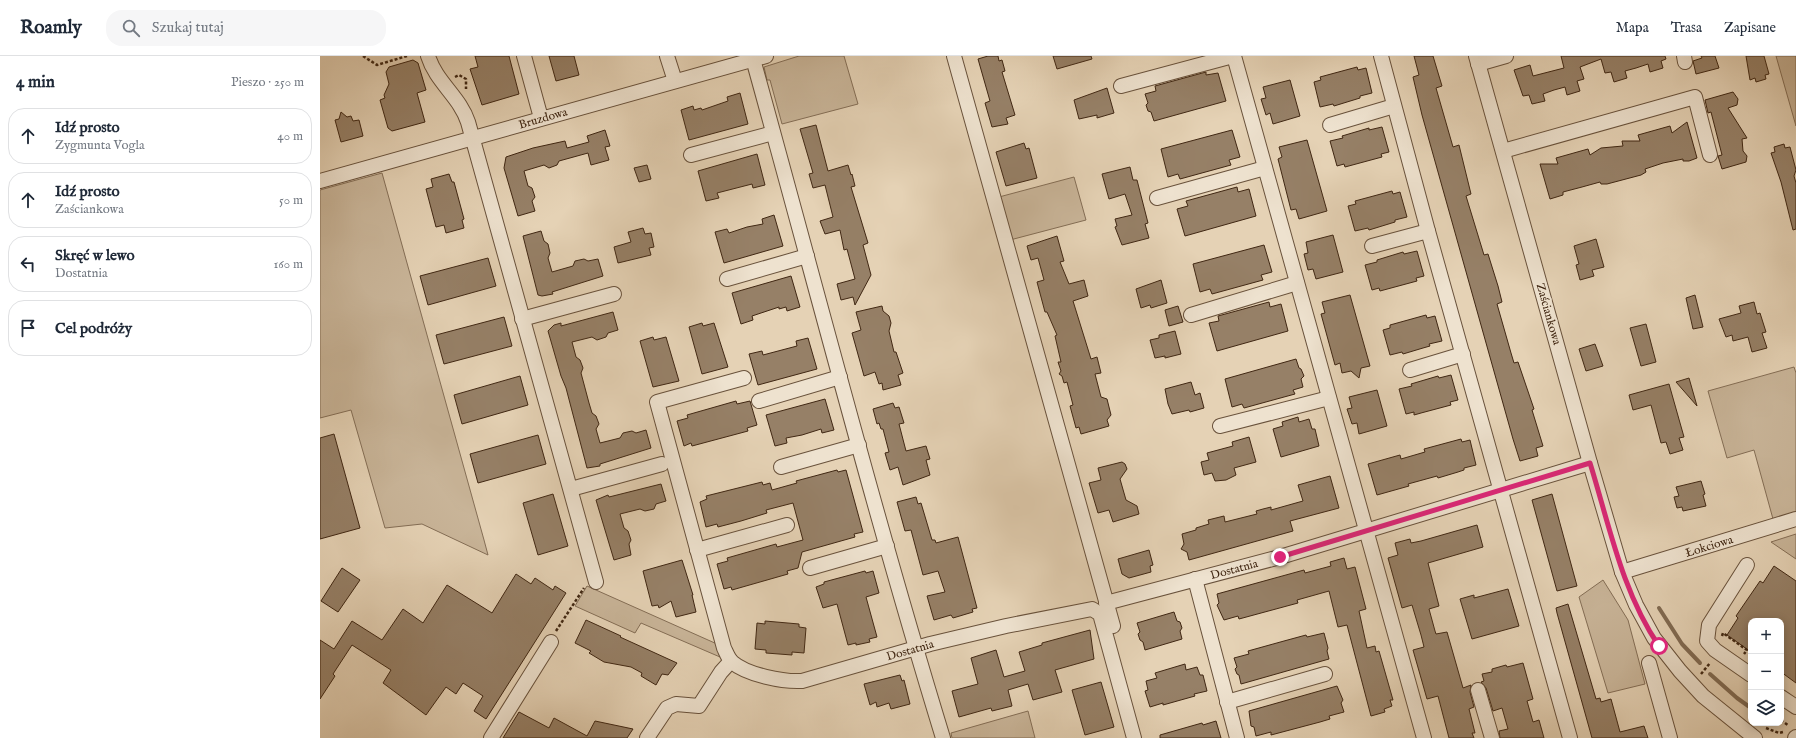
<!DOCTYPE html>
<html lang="pl">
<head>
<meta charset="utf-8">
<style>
	:root { --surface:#fff; --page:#f6f6f7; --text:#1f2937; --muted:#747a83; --line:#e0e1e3 }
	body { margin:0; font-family:"IM FELL English",serif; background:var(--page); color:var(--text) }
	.controls { position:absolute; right:12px; bottom:12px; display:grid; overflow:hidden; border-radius:8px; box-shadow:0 2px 10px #0003 }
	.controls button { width:36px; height:36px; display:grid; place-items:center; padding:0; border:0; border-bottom:1px solid var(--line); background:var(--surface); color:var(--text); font:20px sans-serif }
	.stop { position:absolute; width:12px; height:12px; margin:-9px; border:3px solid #db2777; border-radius:50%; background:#fff }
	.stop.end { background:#db2777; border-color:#fff; box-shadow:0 1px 4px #0008 }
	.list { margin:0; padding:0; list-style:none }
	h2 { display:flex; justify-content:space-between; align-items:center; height:52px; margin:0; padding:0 16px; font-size:17px }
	h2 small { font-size:13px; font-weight:400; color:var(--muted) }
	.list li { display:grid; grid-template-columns:26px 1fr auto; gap:12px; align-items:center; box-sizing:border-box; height:56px; margin:0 8px 8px; padding:0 8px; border:1px solid var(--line); border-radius:16px }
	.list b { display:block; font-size:15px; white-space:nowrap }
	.list p { margin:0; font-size:13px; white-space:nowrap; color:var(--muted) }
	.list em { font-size:13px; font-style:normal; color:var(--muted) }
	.icon { flex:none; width:22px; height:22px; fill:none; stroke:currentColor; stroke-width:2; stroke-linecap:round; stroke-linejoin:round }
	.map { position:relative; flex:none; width:1476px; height:682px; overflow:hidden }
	header { display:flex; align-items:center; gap:24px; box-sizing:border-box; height:56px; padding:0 20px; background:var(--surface); border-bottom:1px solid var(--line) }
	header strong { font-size:19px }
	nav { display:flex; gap:22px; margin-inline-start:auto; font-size:14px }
	.search { width:280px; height:36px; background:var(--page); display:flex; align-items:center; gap:10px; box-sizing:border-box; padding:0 14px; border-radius:16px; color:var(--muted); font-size:15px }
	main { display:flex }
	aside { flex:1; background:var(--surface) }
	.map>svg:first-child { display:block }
	.green { fill:#c9b599; stroke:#846e56 }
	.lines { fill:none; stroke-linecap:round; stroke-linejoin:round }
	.stream { stroke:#816b53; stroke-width:4 }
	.building { fill:#968067; stroke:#402713 }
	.minor-casing { stroke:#69523c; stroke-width:16 }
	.path { stroke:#402713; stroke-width:2.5; stroke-dasharray:3 2; stroke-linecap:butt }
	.minor { stroke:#eee2cf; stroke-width:14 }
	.route { stroke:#db2777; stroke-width:5 }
	.labels { text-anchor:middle; stroke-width:4; stroke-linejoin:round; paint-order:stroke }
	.street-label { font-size:12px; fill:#402713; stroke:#eee2cf }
</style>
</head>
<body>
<header>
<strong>Roamly</strong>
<div class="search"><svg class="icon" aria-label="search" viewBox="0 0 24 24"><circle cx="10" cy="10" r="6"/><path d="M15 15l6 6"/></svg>Szukaj tutaj</div>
<nav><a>Mapa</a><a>Trasa</a><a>Zapisane</a></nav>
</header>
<main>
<aside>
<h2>4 min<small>Pieszo · 250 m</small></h2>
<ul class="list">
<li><svg class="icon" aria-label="ahead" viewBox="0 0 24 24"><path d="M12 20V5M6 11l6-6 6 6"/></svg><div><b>Idź prosto</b><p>Zygmunta Vogla</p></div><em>40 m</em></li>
<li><svg class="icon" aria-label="ahead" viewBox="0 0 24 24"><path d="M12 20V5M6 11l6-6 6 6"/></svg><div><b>Idź prosto</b><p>Zaściankowa</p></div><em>50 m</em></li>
<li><svg class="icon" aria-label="left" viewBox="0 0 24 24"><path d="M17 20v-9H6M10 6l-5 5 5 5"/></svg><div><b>Skręć w lewo</b><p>Dostatnia</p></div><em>160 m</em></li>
<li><svg class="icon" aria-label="arrive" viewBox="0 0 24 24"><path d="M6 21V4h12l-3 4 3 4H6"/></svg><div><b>Cel podróży</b></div></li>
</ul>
</aside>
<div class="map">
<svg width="1476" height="682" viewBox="0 0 1476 682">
	<rect width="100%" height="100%" fill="#e5d2b5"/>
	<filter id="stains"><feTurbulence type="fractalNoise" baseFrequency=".005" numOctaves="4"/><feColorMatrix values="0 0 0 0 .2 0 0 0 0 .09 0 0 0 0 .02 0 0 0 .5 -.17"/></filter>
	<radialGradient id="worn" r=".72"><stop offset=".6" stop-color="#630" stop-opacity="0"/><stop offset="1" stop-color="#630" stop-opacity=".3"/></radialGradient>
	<!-- green -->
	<g class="green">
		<path d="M479,0H524L538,48L462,68L450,24H447L444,11Z"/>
		<path d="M1456,0H1476V70Z"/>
		<path d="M62,117L164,484L168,499L102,468L65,472L31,354L0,362V134Z"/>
		<path d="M754,121L766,164L690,184L679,141Z"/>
		<path d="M1474,311L1476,317V456L1453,463L1434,394L1407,402L1388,335Z"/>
		<path d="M1476,478V503L1451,486Z"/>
		<path d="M1283,524L1308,564L1325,628L1288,637L1259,541Z"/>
		<path d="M267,530L397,588L400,601L321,567L315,577L255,550Z"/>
		<path d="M708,655L715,682H632L631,677Z"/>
	</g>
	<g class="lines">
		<!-- stream -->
		<g class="stream">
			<path d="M1339,552L1362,588L1380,607"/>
			<path d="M1390,618L1417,642L1431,652"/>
		</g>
	</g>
	<!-- building -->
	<g class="building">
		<path d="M155,0H189L199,38L162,49L150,13L158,11Z"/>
		<path d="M229,0H254L259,19L236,25Z"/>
		<path d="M668,0H678L679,5L682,4L685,15L682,16L695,59L686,62L688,68L672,71L665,47L670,45L658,3Z"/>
		<path d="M733,0H771L772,3L737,13Z"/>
		<path d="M1094,0H1113L1122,30L1116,32L1133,91L1139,89L1151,138L1146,140L1164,199L1168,198L1178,230L1182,246L1177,248L1191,297L1194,307L1198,306L1214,353L1212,354L1223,390L1216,392L1218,400L1200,405L1193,383L1102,59L1093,21L1099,19Z"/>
		<path d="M1241,0H1345L1346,3L1341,5L1343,12L1330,16L1328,8L1316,12L1305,15L1307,22L1294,26L1291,16L1285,17L1281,3L1260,11L1264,23L1257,25L1260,35L1247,39L1245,31L1234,34L1223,38L1225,45L1212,48L1209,39L1203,40L1194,14L1210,9L1213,20L1244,12Z"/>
		<path d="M1381,0H1395L1399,12L1376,18L1373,5L1382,2Z"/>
		<path d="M1426,0H1444L1449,18L1445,19L1446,23L1436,26L1435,22L1430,24Z"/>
		<path d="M93,4L98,7L106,34L97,37L105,66L72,75L68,72L60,44L65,42L64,39L69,28L66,16L69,11Z"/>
		<path d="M1037,11L1038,14L1046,12L1052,37L1040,40V42L1014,50L1013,48L1000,51L994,26L1001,24L1000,21Z"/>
		<path d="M886,16V19L898,17L906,45L834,65L831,56L828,55L826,49L828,47L825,38L836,35L835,30Z"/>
		<path d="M970,24L980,60L953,68L950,57L946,59L941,43L946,42L943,31Z"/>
		<path d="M787,32L794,57L777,62V59L759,63L754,44Z"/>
		<path d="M1413,36L1418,43L1417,49L1408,52L1427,82L1422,83L1423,95L1427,100L1426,106L1402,113L1398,100L1402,99L1391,56L1388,57L1385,44Z"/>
		<path d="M420,37L428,68L369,84L361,54L373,50L374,54L381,52L382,54L408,45L407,41Z"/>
		<path d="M21,56L27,61L31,60L33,65L39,64L43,80L21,86L15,64L19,63Z"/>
		<path d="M1367,66L1377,102L1369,105H1363V103L1343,107L1325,113L1326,116L1321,119L1287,128H1281L1280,126L1262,131L1243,136V139L1230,143L1220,108H1238L1236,102L1268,93L1270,99L1281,92L1303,90L1302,85H1320L1318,79L1350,70L1352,77Z"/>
		<path d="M496,69L508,115L528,109L531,119L532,118L535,130L531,131L548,187L543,189L551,219L535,249L533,241L521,244L517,228L535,223L527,193L524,194L520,174L505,178L500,165L513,161L505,129L493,132L489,118L493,117L480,73Z"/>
		<path d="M1062,71L1069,96L1061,98L1062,101L1025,111L1024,108L1017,110L1010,85L1023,82L1022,80L1049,72V74Z"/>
		<path d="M285,74L290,90L285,91L289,104L271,109L268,97L239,105L237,109L229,112L224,109L204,115L208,130L212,132L215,141L212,145L215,155L198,160L184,112L186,101L213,92L245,85L247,92L269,86L267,80Z"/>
		<path d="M912,74L920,101L909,104L911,109L860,123L858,118L848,121L841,93Z"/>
		<path d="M987,84L1007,155L979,163L976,153L971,154L958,103L962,101L959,91Z"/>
		<path d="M704,87L706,93L709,92L717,122L686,130L676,96Z"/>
		<path d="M1464,88L1465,92L1470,91L1476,114L1474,120L1476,127V173L1473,174L1461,126L1451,97L1455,96L1454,91Z"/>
		<path d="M437,98L445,129L433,132L432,128L397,137L399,142L386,145L378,115Z"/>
		<path d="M327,109L331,123L319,126L314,112Z"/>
		<path d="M810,111L813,124H817L828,167L825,168L829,182L802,189L795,171L797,170L795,163L812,159L805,138L789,143L782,118Z"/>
		<path d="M129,118L132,126H134L144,163L142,164L144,172L126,177L124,169L116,171L106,133L113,131L111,123Z"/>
		<path d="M917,131L918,136L929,133L936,160L865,180L857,153L868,150L866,145Z"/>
		<path d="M1072,135L1073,138L1080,136L1087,161L1075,164V166L1049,174L1048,172L1035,175L1028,150L1036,148L1035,145Z"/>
		<path d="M454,159L463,190L404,207L395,176L407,173L409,177L427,171L443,168L442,163Z"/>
		<path d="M323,172L325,178L331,177L334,191L329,192L331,199L298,207L294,191L311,186L308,176Z"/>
		<path d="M221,175L224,185L228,188L230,197L228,202L232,216L253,210L255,205L264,203L268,205L278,203L283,220L232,236L233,238L222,240L218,239L203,180Z"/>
		<path d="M1013,179L1023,216L996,223L993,213L988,214L984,198L988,197L986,186Z"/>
		<path d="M737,180L744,205L740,206L749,228L764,224L768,240L753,245L771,303L777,301L781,317L775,318L781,341L787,343L791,359L787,364L789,370L761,378L759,371L756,372L750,350L753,349L747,326L744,327L742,320L739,318L741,315L738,306H741L735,280L737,279L727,256H725L717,226L724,224L718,202L711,204L707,190Z"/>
		<path d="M1276,183L1284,211L1272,214L1274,220L1260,224L1256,209L1259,208L1254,190Z"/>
		<path d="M944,189L952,216L941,219L943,224L892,238L890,233L880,236L873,208Z"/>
		<path d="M1097,195L1104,220L1096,222L1097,225L1060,235L1059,232L1052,234L1045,209L1057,206V204L1083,196L1084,198Z"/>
		<path d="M168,202L176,230L108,249L100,220Z"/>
		<path d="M471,220L480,251L467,255L466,251L459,253V251L432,260L433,264L421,268L412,237Z"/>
		<path d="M841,224L847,247L831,252L830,249L821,252L816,233Z"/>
		<path d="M1030,239L1050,310L1041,312L1039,322L1031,315L1022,317L1020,307L1015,309L1001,258L1005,257L1002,246Z"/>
		<path d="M1375,239L1383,271L1373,273L1366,242Z"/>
		<path d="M949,246L950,251L961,248L968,275L897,295L889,267L899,265L898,260Z"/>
		<path d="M1434,246L1437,258L1440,257L1446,276L1442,277L1447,292L1432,296L1428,281L1413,285L1412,279L1406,281L1399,263L1421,257L1419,250Z"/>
		<path d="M562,250L563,255L569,260L571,267L569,275L574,296H576L583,317L578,319L581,329L563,334L562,327L559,328L555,316L544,320L532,277L541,274L536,256Z"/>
		<path d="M858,250L863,266L849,270L845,254Z"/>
		<path d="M293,256L298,274L288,277L286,281L277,284L272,281L252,286L256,301L260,304L263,312L261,317L269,347L272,357L276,360L279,368L276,373L280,387L300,382L303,377L312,375L316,377L326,374L331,392L280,408V410L267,412L246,332L241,320L228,275L234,269L241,267V270Z"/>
		<path d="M1106,259L1107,262L1115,260L1122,285L1109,288L1110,290L1103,292L1083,298L1082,296L1070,299L1063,274L1070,272V269Z"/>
		<path d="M184,261L192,290L124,308L116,279Z"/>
		<path d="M382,267L383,270L394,267L408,311L382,318L369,271Z"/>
		<path d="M1326,268L1336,306L1321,310L1310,272Z"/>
		<path d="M855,275L861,298L845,302V300L835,302L830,284L839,282V279Z"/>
		<path d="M333,281L334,284L346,281L359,325L333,331L320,285Z"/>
		<path d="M488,282L497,313L438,329L429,298L442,295L443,299L477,290L476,285Z"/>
		<path d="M1275,288L1283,310L1266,315L1259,293Z"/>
		<path d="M976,303L979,312L981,313L984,320L981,323L983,331L973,334L975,338L924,352L922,348L912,351L905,323Z"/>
		<path d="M1131,319L1138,344L1130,346L1131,349L1101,357L1094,359V356L1086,358L1079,333L1092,330L1091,328L1118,320L1119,322Z"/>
		<path d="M200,320L208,349L142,368L134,339Z"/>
		<path d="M1369,322L1377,350L1356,326Z"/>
		<path d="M871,326L875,339L880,337L884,352L870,356L869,354L852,358L848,348L845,333Z"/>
		<path d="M1349,328L1364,381L1359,382L1363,394L1350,398L1346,386L1341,387L1331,349L1313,354L1309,339Z"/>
		<path d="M1057,334L1067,370L1039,378L1037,367L1032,368L1027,353L1032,352L1029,341Z"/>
		<path d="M505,343L514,374L502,377L501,373L482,379L466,382L467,387L455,390L446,359Z"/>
		<path d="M416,345L417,348L430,345L437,369L427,372L428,375L372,390L371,387L364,390L357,365L368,362L367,359Z"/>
		<path d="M573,347L575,352L579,351L584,367L579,368L586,395L606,390L610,403L606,404L610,419L583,429L578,411L570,414L565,397L569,396L563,373H561L559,367L557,368L553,353Z"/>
		<path d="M978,361L979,366L989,363L992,373H995L999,390L961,401L953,373L963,370L962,366Z"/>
		<path d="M14,378L40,472L0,483V382Z"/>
		<path d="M218,379L226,408L158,427L150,398Z"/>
		<path d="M929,381L936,406L914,412L916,419L906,424L895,425L892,417L884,419L881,406L889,404L887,397L913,390L912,386Z"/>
		<path d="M1141,383L1142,386L1150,384L1156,409L1144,412V414L1138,416L1118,422L1117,420L1088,428L1089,430L1057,439L1048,408L1080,399L1081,403L1105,396L1104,393Z"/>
		<path d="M802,406L805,408L807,413L800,423L806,444L817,450L819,458L793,466L789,454L778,457L769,427L781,424L778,412Z"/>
		<path d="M517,414L518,416L526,414L543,476L534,478L535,481L482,496L478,512L467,515L468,518L412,534L411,531L404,533L397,508L408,505L407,502L456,488L457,491L483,484L473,447L446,454L447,457L421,465L398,471L397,468L386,471L380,446L387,443L386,440L442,426L443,429L450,427L452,434L477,427L476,425Z"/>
		<path d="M1010,420L1019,452L970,465L973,475L869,504L867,496L861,493L864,488L862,478L876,474V472L889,468L888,464L904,460L905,466L937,458L936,455L943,453L951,451V454L983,445L978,429Z"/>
		<path d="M1381,425L1385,438L1383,439L1386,450L1363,455L1362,451L1357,452L1354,441L1359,440L1356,431Z"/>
		<path d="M341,428L346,445L336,448L334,453L325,455L320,453L300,458L304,472L308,475L311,484L309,488L311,499L294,504L276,444L288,439L289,441Z"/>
		<path d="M233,438L248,490L218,499L203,447Z"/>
		<path d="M1232,438L1257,530L1237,535L1212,444Z"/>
		<path d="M596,441L598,448L601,447L612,484H615L616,487L638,481L657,552L652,553L653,556L633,562L631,559L614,564L607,540L625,536L618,515L603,519L591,474L585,475L577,446Z"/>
		<path d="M1157,469L1163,491L1108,507L1119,550L1109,553L1115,575L1116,578L1127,576L1143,632L1151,629L1150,636L1154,651L1149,653L1155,677H1152L1154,682H1129L1118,640L1107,643L1093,594L1104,591L1101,579L1092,549L1082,552L1068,502L1078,499L1075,487L1090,483L1091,487L1101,485Z"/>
		<path d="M829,494L833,509L830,510L831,516L809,522L802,518L798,503Z"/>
		<path d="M1024,502L1027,513L1035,511L1046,553L1039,555L1047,592L1055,590L1056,596L1059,595L1073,644H1070L1072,650L1064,653L1065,656L1051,660L1027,569L1018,571L1009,535L977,544L978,547L919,563L918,560L904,564L897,549L899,547L897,538L984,514L985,517L1011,510L1010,506Z"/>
		<path d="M362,504L373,539H372L376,556L356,561L351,545L339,552L338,549L332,550L323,515Z"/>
		<path d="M1454,510L1476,525V627L1461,616V565H1431V596L1407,579L1418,562L1416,560L1440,525L1443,527Z"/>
		<path d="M22,512L40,524L18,556L1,545Z"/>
		<path d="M545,515L546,517L553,515L559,537L546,541L557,581L549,583L550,586L536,589V587L528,589L517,548L503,552L496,531L504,528V526Z"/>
		<path d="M196,518L211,528L215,522L233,534L235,530L246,537L166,663L154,655L163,640L143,627L136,638L126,631L106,659L63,627L71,614L32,589L13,618L15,620L0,643V584L14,593L32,565L62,584L83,553L103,567L127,529L172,557Z"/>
		<path d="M1188,533L1199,570L1152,583L1140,543L1154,539V542Z"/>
		<path d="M1248,548L1276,643L1280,642L1281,646L1291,643L1300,676L1324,670L1328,682H1272L1237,557L1236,552Z"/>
		<path d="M854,556L857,565L860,566L862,572L860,575L862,583L825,594L823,586L820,584L818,578L820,576L817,567Z"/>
		<path d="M266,564L301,580L300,581L357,607L348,619L342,618L336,629L321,620L322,617L311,611L284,606L269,597L271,595L255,587Z"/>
		<path d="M445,565L479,568V571L486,572L484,597L472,596V599L446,597V594L435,593L437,567L445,568Z"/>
		<path d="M770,574L774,603L735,614L742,636L713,644L708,628L688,634L692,650L672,655L671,652L639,661L632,635L658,628L651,602L676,594L684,621L705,615L699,596L722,589V587Z"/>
		<path d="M1004,577L1008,592L1007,595L1009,603L921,628L919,619L917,618L915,613L917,611L914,602L929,598L928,595L964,585L986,579L987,581Z"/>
		<path d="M1203,607L1213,643L1207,645L1213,666L1219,664L1224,682H1180L1179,675L1188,673L1182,652L1173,655L1166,632L1161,626L1164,625L1162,618L1172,616V613L1186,609L1187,611Z"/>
		<path d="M865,608L866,614L877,611L880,619H883L887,635L874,638L875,640L843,649V647L830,651L825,635L828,634L826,625L837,622L835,617Z"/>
		<path d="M580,619L582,625L584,624L590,648L571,653L569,647L557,651L556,646L550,649L544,628Z"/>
		<path d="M781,626L794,671L765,679L752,634Z"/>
		<path d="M1017,630L1023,644L1021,647L1024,656L1009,660L1010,663L1000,666L951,679V676L936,680L934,671L931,670L929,655Z"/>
		<path d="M199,656L229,672L234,662L267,680L275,665L313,673L307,682H183Z"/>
		<path d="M896,665L901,682H840V679L882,667L883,669Z"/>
	</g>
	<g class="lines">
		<defs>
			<g id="minor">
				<path d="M108,0C116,26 140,41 148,66L276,526"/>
				<path d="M204,0L221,62"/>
				<path d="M347,0L355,25"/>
				<path d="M634,0L793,570"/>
				<path d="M914,0L1104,682"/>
				<path d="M1061,0L1108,175L1250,682"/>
				<path d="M1156,0L1270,407L1302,516L1316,549L1334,582L1360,615L1383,640L1435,682"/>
				<path d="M1364,0L1365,6"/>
				<path d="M433,3C496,230 554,457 623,682"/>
				<path d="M1158,8L1186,0"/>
				<path d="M801,30L913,0"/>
				<path d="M1010,69L1074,50"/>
				<path d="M1183,95L1375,41L1390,99"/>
				<path d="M371,99L453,77"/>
				<path d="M0,125L446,0"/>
				<path d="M837,142L945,112"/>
				<path d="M1052,190L1108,175"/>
				<path d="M407,223L487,200"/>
				<path d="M871,259L977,227"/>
				<path d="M202,263L294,238"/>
				<path d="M1090,314L1143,298"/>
				<path d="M424,322L337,346L404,592C406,596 408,602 412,606C427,619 463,626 482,625L610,588L686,570L772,553L780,558L814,682"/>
				<path d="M439,345L520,321"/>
				<path d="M900,370L1009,342"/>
				<path d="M461,411L539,389"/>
				<path d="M251,433L342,408"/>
				<path d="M377,494L467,469"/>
				<path d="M1427,509L1389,569L1387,585L1395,594L1431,619"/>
				<path d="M490,512L567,490"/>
				<path d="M1302,516L1476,463"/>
				<path d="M875,523L917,682"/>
				<path d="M786,547L960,501L1270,407"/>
				<path d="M1329,607L1350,682"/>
				<path d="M1158,634L1172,682"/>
				<path d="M1461,641L1476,651"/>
				<path d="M907,646L1005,618"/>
				<path d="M171,682L231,586"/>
				<path d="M327,682L347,652L356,648L379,650L401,616L411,605"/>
				<path d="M1475,682L1476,681"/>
			</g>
		</defs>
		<!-- minor casing -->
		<use href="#minor" class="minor-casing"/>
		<!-- path -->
		<g class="path">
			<path d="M43,0L57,9L87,0"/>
			<path d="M135,21L139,19L146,23V33"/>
			<path d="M236,575L264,532"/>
			<path d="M1402,580L1403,577L1427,594L1424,598"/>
			<path d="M1381,618L1390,607"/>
			<path d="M1461,664L1469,670"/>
			<path d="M1446,672L1459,677L1463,676"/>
		</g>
		<!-- minor -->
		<use href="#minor" class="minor"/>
	</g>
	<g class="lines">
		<!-- route -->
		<path class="route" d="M960,501L1270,407C1289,468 1302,536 1339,590"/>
	</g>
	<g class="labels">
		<!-- street labels -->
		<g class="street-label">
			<text transform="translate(223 62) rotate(-16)" y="4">Bruzdowa</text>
			<text transform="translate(1229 258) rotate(74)" y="4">Zaściankowa</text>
			<text transform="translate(1389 490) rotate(-17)" y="4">Łokciowa</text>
			<text transform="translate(914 513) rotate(-15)" y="4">Dostatnia</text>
			<text transform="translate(590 594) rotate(-16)" y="4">Dostatnia</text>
		</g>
	</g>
	<rect width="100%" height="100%" filter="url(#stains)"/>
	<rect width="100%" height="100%" fill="url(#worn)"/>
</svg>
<div class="controls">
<button>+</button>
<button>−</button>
<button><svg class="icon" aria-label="layers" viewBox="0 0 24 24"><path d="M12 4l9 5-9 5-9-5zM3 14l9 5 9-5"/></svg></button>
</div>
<div class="stop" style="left:1339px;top:590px"></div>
<div class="stop end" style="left:960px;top:501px"></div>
</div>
</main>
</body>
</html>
